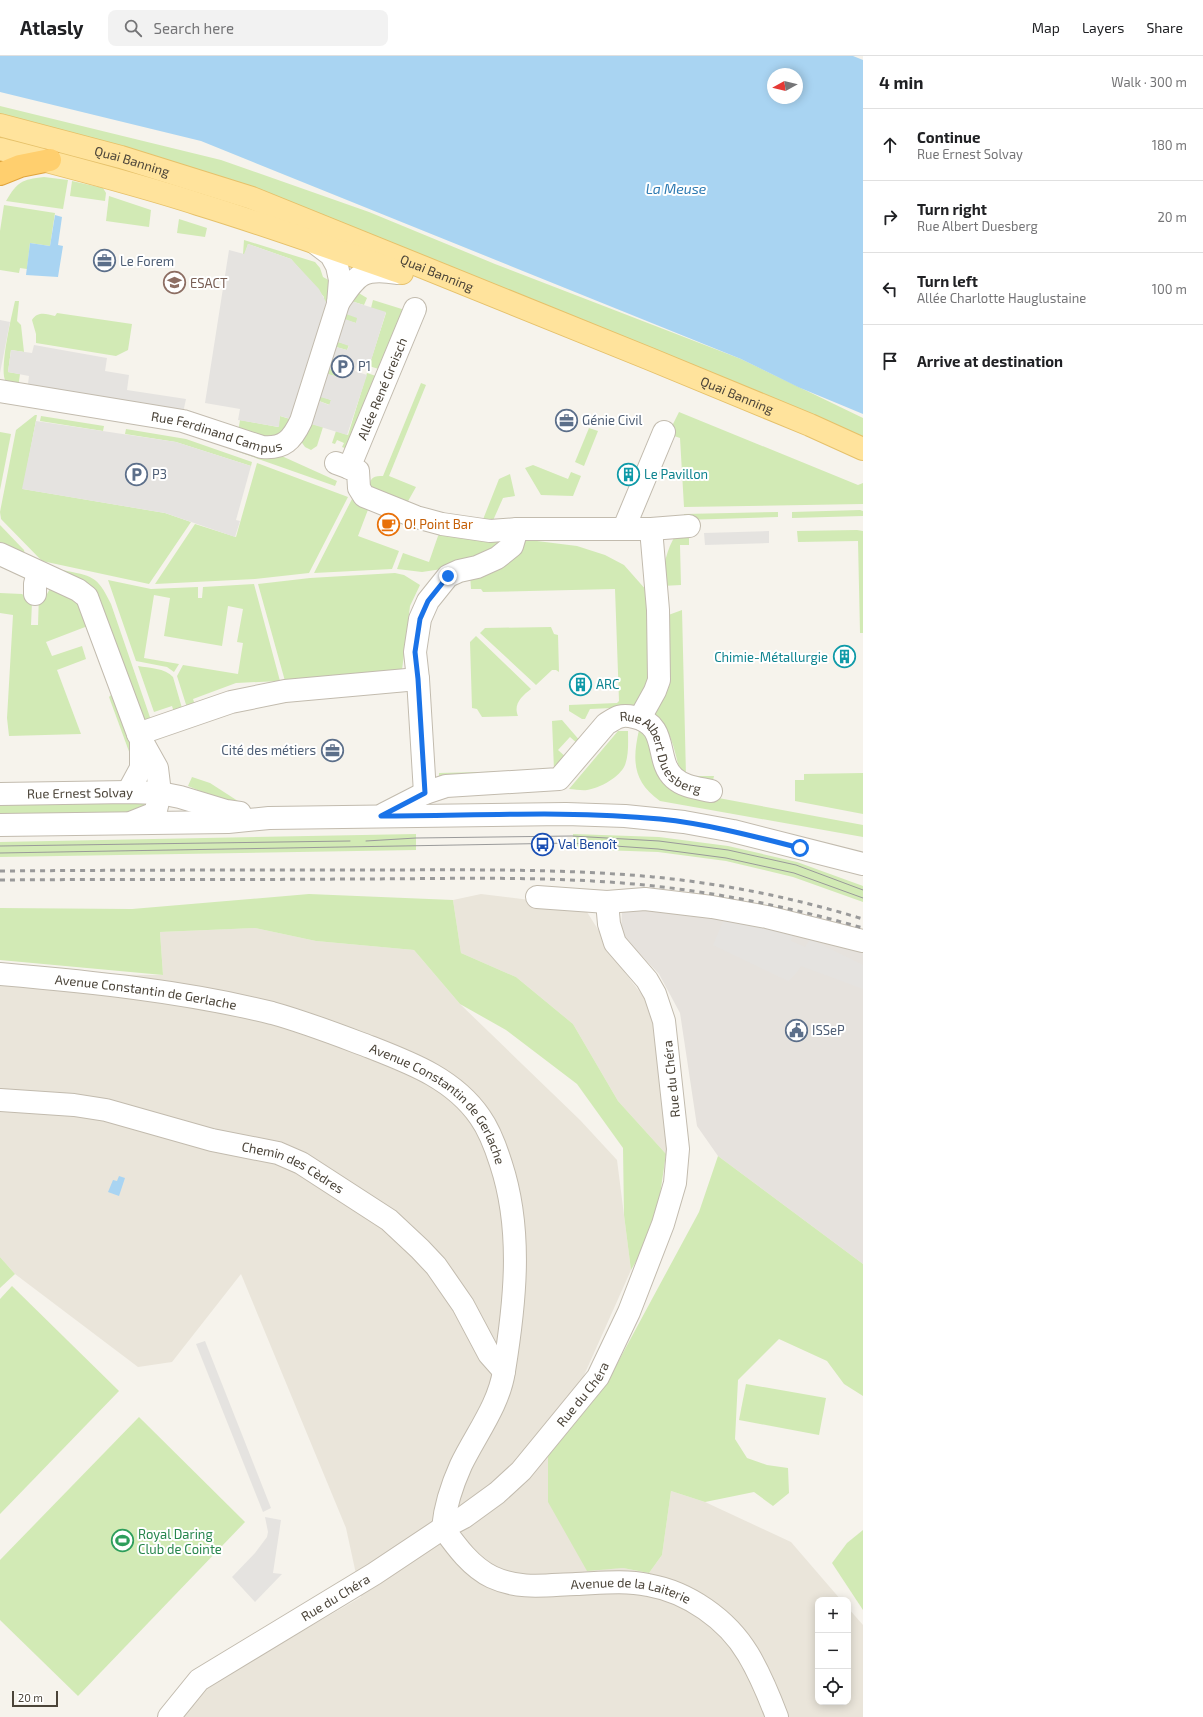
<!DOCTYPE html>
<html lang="en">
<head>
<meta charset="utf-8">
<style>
	:root { --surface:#fff; --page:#f2f2f2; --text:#202124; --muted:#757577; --line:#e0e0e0 }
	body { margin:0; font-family:"Exo 2",sans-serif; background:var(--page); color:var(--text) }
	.controls { position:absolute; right:12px; bottom:12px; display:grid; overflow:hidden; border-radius:8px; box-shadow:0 2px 10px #0003 }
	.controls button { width:36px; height:36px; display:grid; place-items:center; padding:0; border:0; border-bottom:1px solid var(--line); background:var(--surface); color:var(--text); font:20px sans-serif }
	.compass { position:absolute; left:767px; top:12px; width:36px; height:36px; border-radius:50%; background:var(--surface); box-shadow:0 2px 10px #0003; rotate:262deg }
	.scale { position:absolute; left:12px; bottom:10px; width:46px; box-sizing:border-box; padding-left:4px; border:2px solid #4b4439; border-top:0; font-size:11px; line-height:14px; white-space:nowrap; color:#4b4439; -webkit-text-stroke:3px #fff; paint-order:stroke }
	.stop { position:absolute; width:12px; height:12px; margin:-9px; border:3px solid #1a73e8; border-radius:50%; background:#fff }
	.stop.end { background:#1a73e8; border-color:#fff; box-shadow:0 1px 4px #0008 }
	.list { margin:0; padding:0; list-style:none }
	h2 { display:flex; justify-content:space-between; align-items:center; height:52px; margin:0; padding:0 16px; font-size:17px }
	h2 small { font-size:13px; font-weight:400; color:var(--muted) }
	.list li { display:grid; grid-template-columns:26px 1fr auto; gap:12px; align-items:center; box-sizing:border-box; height:72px; padding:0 16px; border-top:1px solid var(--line) }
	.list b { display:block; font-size:15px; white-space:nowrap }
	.list p { margin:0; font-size:13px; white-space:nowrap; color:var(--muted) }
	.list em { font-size:13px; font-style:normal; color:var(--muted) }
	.icon { flex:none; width:22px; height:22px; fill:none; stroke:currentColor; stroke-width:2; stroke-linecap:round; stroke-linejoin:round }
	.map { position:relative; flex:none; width:863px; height:1661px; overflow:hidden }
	header { display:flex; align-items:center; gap:24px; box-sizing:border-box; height:56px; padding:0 20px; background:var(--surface); border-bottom:1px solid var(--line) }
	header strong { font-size:19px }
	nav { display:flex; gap:22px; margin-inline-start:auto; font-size:14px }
	.search { width:280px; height:36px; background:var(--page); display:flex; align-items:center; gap:10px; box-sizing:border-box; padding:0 14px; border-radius:8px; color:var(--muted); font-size:15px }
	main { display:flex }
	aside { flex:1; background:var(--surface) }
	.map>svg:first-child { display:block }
	.residential { fill:#eae5da }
	.industrial { fill:#e6e2dd }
	.green { fill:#d2eab5 }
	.parking { fill:#e5e3e0 }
	.water { fill:#a9d4f2; fill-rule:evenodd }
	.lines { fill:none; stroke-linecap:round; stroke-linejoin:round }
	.minor-casing { stroke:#c2bbae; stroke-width:24 }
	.major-casing { stroke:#e6c16a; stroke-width:24 }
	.highway-casing { stroke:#e0a43c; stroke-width:24 }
	.minor { stroke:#fff; stroke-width:22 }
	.major { stroke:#ffe39c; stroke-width:22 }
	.highway { stroke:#ffcf6e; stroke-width:22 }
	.tram { stroke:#9a9a9a; stroke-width:1 }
	.rail { stroke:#9a9a9a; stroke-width:3; stroke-dasharray:5 5; stroke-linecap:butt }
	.route { stroke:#1a73e8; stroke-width:5 }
	.labels { text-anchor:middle; stroke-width:4; stroke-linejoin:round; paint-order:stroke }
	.street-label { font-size:13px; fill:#4b4439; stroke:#fff }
	.service-label { font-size:13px; fill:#4e5e75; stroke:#fff; text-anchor:start }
	.education-label { font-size:13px; fill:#785e54; stroke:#fff; text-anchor:start }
	.culture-label { font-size:13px; fill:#0d838f; stroke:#fff; text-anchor:start }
	.food-label { font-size:13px; fill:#c56008; stroke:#fff; text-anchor:start }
	.transit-label { font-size:13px; fill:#164399; stroke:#fff; text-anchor:start }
	.leisure-label { font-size:13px; fill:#27864d; stroke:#fff; text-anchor:start }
	.water-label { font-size:14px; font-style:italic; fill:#2e7ab2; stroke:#fff }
</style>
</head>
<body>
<header>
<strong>Atlasly</strong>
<div class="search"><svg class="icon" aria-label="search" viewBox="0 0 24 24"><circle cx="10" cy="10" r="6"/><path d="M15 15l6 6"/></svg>Search here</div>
<nav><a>Map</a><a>Layers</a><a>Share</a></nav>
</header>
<main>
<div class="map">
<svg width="863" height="1661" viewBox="0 0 863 1661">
	<rect width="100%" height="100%" fill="#f6f3ec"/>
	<!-- residential -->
	<g class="residential">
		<path d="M481,838L538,845L587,856L626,918L659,961L673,1091L666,1098L618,1045L573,968L516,921L461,897L453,844Z"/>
		<path d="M255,872L316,885L414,894L460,948L580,1064L617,1104L631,1214L548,1400L587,1514L623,1512L649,1517L662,1499L671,1435L705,1446L791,1486L841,1544H818V1646H848V1552L863,1569V1661H183L198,1636L361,1541L346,1472L241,1218L172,1306L138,1311L15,1218L0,1201V918L163,919L160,876Z"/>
	</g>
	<!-- industrial -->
	<path class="industrial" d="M660,853L794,874L863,896V1208L718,1100L697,1070L680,957L659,918L621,878L622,854Z"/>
	<!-- green -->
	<g class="green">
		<path d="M0,50L221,104L369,156L495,208L741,303L863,362V386L0,63Z"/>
		<path d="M44,121L68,124L63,153L6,145C18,125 21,124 44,121Z"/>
		<path d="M72,125L103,132L106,137L105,145L70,140Z"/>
		<path d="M109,140L151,154L149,171L106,165Z"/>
		<path d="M4,149L55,157L50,190L30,187L27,213L20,212L19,217L0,214V175Z"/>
		<path d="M179,163L207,172L205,181L177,177Z"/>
		<path d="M244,184L315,206L320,212L323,221L332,226L335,231L294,363L278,383L238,376L240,364L278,371L280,360L290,363L324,241L291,203L248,188L245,198H243Z"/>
		<path d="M352,233L367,242L364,249L351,245L358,262L356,267L345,264L338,286L349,289L347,294L336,291L340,316L338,321L327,318L320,340L331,344L330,349L319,345L312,368L323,371L317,390L311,394L305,391L300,384Z"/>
		<path d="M373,244L405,254L382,314L369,310L386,257L371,252Z"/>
		<path d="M15,245H19L17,265L21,269L24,296L11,294L8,316L20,318L18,332C13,330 8,329 5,324C0,310 11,262 15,245Z"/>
		<path d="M57,257L132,268L128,294L116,300L36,287V278L32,264C38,255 46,258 55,260Z"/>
		<path d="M367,317L379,321L350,394L342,391L344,387L337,384L335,388L332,387L336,375L348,379Z"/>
		<path d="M421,327L426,329L389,420L416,431L407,447L370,431C369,421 375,420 383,420Z"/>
		<path d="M679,356L858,429L863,427V448L684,451L680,382L668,378Z"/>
		<path d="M35,359H37L23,433L165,457L191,466L149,528L42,505L1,463L0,456L16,374Z"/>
		<path d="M41,360L104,370L103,375L40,365Z"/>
		<path d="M589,372L598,375L584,410L575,406Z"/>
		<path d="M126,373L186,383L252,406L251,410L176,386L125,378Z"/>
		<path d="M0,376L11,378L0,434Z"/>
		<path d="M235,389L275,397L337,425L335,430L233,394Z"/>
		<path d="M257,407L348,441L309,517L255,523L155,528L195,468L236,481Z"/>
		<path d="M533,409L568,423L571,416L581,420L573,440L541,439L525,412Z"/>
		<path d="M510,418L515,440L503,442L491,469L482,466L499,423Z"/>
		<path d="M352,443L369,451L358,480L399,495L392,513L314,517Z"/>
		<path d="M860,454L863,455V460L792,462V456Z"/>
		<path d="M778,456V461L684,464V458Z"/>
		<path d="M0,469L24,494L25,499L0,493Z"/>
		<path d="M857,474L863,475V577H860L858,485L798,486L797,475Z"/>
		<path d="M441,476L509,482L495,497L442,513L422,516L397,513L403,497L429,506L438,480Z"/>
		<path d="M689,477V489H680L681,529L662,530C662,514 667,491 676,479Z"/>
		<path d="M521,483L577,490L605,499L624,509L647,535L655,621L635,651L590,653L585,663H582L569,655V649L617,647L619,645L615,533L483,536L481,533H471L470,518Z"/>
		<path d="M62,514C92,520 97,519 111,548L153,670L142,674L100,556L54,517Z"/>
		<path d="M395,517L404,519L420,529L410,550L402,614L285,625L258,528L310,522Z"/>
		<path d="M108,524L151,533L198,531V542H202L203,531L254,528L280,625L236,627L193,643L197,655L189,658L177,620L183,609L238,618L243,587L237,586L243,553L228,550L222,590L164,580L170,542L154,539L144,602L179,608L174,616L167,611L136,605Z"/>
		<path d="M53,527L74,537L93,568L46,586L52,600L82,590L86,603L57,614L81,678L9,680L7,662L13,559L0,557V537L22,538L32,546L31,569H38L39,538H47Z"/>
		<path d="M682,554L686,720H714L712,729L681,720C675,697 672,672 653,657L663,561Z"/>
		<path d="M551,571L554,578L558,579L559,616L556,614H552L536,629L480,577L485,572Z"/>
		<path d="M476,580L531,633C522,640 513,648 518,660L482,661L477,653L472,652L470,586Z"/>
		<path d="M138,610C149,612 165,612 173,621L184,659L176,662L172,650L154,656Z"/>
		<path d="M111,639L117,642L136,699L131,701L109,641Z"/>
		<path d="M562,664L581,686L578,688L570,681L558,694L567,702L557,714L439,722V717L554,714L552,665Z"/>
		<path d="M639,674H644L681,735L863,769V781L660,745C633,726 632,705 639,674Z"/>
		<path d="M618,675H628C628,686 629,698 625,709C620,721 600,732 587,734C582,735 575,733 569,733Z"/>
		<path d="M863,717V758L795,745V724H804V718Z"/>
		<path d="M192,721L210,727L241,747L238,751L188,730Z"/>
		<path d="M0,742L148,746L141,756L0,759Z"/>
		<path d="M416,778V794L0,801V786Z"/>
		<path d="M573,778L659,781L728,790L797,806L863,830V846L793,821L726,805L658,796L572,793Z"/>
		<path d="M309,838L453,844L461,897L516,921L573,968L618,1045L666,1098L655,1173L631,1214L624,1159L623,1092L577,1028L506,974L460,948L414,894L316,885L255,872L160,876L163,919L0,904V852L132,853Z"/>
		<path d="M718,1100L863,1208V1340L844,1328L827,1305L779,1283L738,1324L735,1383L747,1402L767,1409L788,1412L789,1437L773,1450L754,1436L705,1446L671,1435L662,1499L649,1517L623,1512L587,1515L548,1446V1400L604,1332L699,1156Z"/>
		<path d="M0,1201L15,1218L0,1232Z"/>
		<path d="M12,1230L119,1335L0,1458V1243Z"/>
		<path d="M746,1328L826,1342L819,1379L739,1364Z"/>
		<path d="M139,1361L245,1466L78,1640L0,1564V1504Z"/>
		<path d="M863,1474V1554L832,1507L847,1487Z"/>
	</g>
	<!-- parking -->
	<g class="parking">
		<path d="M248,188L291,203L319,233L326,246V251L291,363L280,360L279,371L238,364L240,353L205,347L229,194L244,198Z"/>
		<path d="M351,245L386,256L370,308L358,304L355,315L367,319L347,379L311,368L319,345L329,349L331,344L320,341L328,318L338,321L339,316L329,313L336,291L347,294L349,290L338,286L345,263L356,267L357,262L346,258Z"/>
		<path d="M0,264L10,266L0,317Z"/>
		<path d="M34,289L107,302L105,315L129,319L127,334L186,343L183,357L28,328L29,320L8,316L11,294L32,297Z"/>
		<path d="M36,365L176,386L251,410L236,464L240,465L235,481L165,457L22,433Z"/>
		<path d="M769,475V487L705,489L704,477Z"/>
		<path d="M726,859L794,874L791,885L805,891L810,883L863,909V933L801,910L797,916L788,925L713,889Z"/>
		<path d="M205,1285L271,1452L263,1456L196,1288Z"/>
		<path d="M265,1461L281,1464L273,1517L282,1518L255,1546L232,1521L255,1497L267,1481L268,1476Z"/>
	</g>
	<!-- water -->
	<g class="water">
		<path d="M0,0H853L863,4V358L798,331L741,303L201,85L0,36ZM773,18H797V42H773Z"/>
		<path d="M55,159L62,161L58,189L63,190L58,221L26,219L30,187L50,190Z"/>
		<path d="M119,1120L125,1122L119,1140L108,1136L113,1124L117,1125Z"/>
	</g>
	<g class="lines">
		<defs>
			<g id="minor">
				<path d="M338,247C357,219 362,211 397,217"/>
				<path id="s1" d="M0,335L183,365L262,391C284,393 292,384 301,365L338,248L340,224L337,210L331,199L314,186"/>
				<path d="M336,407L358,415L359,432L364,440L416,461L442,468L490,475L517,473H651L689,470"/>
				<path id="s2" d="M349,412L415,253"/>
				<path d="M624,472L664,376"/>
				<path d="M0,498L78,534L87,541L138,678L157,712L160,737L156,754L153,758L133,766"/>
				<path d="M35,538V528L37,520"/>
				<path d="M640,662L655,635L659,624L658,554L651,473"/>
				<path d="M138,678L231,646L285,635L418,623"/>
				<path d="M128,736L141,712V686"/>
				<path d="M425,737L418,623L415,596L420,563L428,545L448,520L459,515L477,511L497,502L512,490L517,473"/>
				<path id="s3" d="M0,738L128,736L160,737L180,741L226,755L240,757"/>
				<path id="s4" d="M384,758L425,737L446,730L559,723L606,668C617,661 621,658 634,661C670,669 654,704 674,722C684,731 698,732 711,735"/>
				<path d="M0,769L228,766L269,762L566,758L625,760L684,766L733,775L863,808"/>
				<path d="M537,841L607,846L645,843L712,851L767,861L863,885"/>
				<path id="s5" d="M0,918C91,926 183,935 272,957C305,966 338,979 370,991C411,1007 454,1023 480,1061C490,1075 496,1092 501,1108C523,1175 515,1247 504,1315C499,1349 476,1378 461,1409C452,1429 445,1450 443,1472"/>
				<path id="s6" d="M0,1044L74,1049L106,1054L212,1084L278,1097L301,1107L389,1164L420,1193L436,1210L463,1249L489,1298L504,1315"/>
				<path id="s7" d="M443,1472C456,1490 471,1511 492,1521C520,1534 546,1529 576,1528C600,1527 625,1524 648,1529C688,1536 727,1563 748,1598C760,1618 769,1640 777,1661"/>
				<path id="s8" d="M169,1661L199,1624L374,1518L443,1472L464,1461L497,1437L521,1415L598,1321L629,1256L663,1168L675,1127L678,1093L664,965L655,938L647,924L615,887L609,868L607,846"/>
			</g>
			<g id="major">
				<path id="s9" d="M0,69L121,101L252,142L650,303L810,369L863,393"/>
				<path d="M0,93C66,110 133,127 198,148C267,169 334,193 402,217"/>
			</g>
			<path id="highway" d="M0,118L20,110L50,104"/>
		</defs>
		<!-- minor casing -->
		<use href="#minor" class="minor-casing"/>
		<!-- major casing -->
		<use href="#major" class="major-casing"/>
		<!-- highway casing -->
		<use href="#highway" class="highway-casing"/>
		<!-- minor -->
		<use href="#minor" class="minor"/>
		<!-- major -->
		<use href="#major" class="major"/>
		<!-- highway -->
		<use href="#highway" class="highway"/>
		<!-- tram -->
		<g class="tram">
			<path d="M366,785L416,782L572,780L659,785L728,794L796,809L863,834"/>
			<path d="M0,790L350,785"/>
			<path d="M0,797L572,787L658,793L726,802L794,817L863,842"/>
		</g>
		<!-- rail -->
		<g class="rail">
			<path d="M0,815C121,814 241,814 362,814C459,814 557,812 654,821C725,828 795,842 863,863"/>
			<path d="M0,824C116,823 233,824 349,823C450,823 553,819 654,830C725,838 794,852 863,872"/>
		</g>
	</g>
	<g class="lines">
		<!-- route -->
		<path class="route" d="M448,520L428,545L420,563L415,596L418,623L425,737L381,760C474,760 567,754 660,763C708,768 753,780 800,792"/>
	</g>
	<!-- icons -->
	<defs>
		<symbol id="office-ring" viewBox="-11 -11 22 22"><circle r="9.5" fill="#fff" stroke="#5c6f8a" stroke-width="1.5"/><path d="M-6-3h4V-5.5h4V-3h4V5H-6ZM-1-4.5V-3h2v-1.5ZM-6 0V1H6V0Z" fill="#5c6f8a"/></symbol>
		<symbol id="university-ring" viewBox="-11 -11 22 22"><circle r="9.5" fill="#fff" stroke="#8d6e63" stroke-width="1.5"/><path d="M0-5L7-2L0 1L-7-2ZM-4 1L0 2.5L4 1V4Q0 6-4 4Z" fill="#8d6e63"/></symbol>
		<symbol id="parking-ring" viewBox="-11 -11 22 22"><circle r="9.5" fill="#fff" stroke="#5c6f8a" stroke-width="1.5"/><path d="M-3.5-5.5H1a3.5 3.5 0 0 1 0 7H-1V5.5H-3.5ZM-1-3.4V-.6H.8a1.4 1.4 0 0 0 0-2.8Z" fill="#5c6f8a"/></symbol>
		<symbol id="building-ring" viewBox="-11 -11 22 22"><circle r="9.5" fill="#fff" stroke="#0f9aa8" stroke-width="1.5"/><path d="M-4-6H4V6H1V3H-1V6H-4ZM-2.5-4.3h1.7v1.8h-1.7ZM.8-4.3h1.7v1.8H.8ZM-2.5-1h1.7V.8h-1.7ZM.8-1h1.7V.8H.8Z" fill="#0f9aa8"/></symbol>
		<symbol id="cafe-ring" viewBox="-11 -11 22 22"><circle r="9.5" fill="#fff" stroke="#e8710a" stroke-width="1.5"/><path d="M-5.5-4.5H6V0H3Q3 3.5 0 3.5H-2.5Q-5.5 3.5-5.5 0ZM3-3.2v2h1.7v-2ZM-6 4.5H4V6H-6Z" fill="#e8710a"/></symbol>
		<symbol id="bus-ring" viewBox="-11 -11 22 22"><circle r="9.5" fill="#fff" stroke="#1a4fb4" stroke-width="1.5"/><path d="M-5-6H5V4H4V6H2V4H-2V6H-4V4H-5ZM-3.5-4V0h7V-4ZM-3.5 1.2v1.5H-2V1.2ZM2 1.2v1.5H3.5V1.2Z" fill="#1a4fb4"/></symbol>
		<symbol id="civic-ring" viewBox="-11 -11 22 22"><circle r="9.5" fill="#fff" stroke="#5c6f8a" stroke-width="1.5"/><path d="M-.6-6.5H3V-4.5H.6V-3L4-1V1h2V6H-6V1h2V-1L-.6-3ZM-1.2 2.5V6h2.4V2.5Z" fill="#5c6f8a"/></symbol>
		<symbol id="stadium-ring" viewBox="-11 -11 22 22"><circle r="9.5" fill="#fff" stroke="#2e9e5b" stroke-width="1.5"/><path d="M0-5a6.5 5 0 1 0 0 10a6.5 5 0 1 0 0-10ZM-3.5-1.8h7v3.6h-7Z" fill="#2e9e5b"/></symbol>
	</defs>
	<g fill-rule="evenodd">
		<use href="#office-ring" x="92" y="192" width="25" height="25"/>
		<use href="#university-ring" x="162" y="214" width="25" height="25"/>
		<use href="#parking-ring" x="330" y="298" width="25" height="25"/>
		<use href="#office-ring" x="554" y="352" width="25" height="25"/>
		<use href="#parking-ring" x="124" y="406" width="25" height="25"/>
		<use href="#building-ring" x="616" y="406" width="25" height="25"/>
		<use href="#cafe-ring" x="376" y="456" width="25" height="25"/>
		<use href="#building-ring" x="832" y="588" width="25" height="25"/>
		<use href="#building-ring" x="568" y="616" width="25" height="25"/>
		<use href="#office-ring" x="320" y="682" width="25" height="25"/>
		<use href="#bus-ring" x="530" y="776" width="25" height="25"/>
		<use href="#civic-ring" x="784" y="962" width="25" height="25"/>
		<use href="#stadium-ring" x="110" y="1472" width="25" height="25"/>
	</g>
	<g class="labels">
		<!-- street labels -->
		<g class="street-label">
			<text dy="5" stroke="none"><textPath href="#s9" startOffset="137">Quai Banning</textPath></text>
			<text dy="5" stroke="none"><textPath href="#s9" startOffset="462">Quai Banning</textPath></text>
			<text dy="5" stroke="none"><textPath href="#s2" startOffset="86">Allée René Greisch</textPath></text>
			<text dy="5" stroke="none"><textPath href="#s9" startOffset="786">Quai Banning</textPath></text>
			<text dy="5" stroke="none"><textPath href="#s1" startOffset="221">Rue Ferdinand Campus</textPath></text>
			<text dy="5" stroke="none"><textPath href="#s4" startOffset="330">Rue Albert Duesberg</textPath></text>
			<text dy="5" stroke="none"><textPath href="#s3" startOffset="80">Rue Ernest Solvay</textPath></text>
			<text dy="5" stroke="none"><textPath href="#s5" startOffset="147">Avenue Constantin de Gerlache</textPath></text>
			<text transform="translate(671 1023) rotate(-96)" y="5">Rue du Chéra</text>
			<text dy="5" stroke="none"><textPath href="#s5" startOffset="471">Avenue Constantin de Gerlache</textPath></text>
			<text dy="5" stroke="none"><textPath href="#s6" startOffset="303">Chemin des Cèdres</textPath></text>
			<text dy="5" stroke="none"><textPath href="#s8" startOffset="531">Rue du Chéra</textPath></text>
			<text dy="5" stroke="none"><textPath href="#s7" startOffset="211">Avenue de la Laiterie</textPath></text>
			<text dy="5" stroke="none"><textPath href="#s8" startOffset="207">Rue du Chéra</textPath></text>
		</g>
		<!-- service labels -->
		<g class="service-label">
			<text x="120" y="210">Le Forem</text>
			<text x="358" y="315">P1</text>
			<text x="582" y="369">Génie Civil</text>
			<text x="152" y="423">P3</text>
			<text x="316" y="699" text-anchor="end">Cité des métiers</text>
			<text x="812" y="979">ISSeP</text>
		</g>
		<!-- education labels -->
		<g class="education-label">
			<text x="190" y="232">ESACT</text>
		</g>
		<!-- culture labels -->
		<g class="culture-label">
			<text x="644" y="423">Le Pavillon</text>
			<text x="828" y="606" text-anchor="end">Chimie-Métallurgie</text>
			<text x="596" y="633">ARC</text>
		</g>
		<!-- food labels -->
		<g class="food-label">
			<text x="404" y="473">O! Point Bar</text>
		</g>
		<!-- transit labels -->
		<g class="transit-label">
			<text x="558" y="793">Val Benoît</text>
		</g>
		<!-- leisure labels -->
		<g class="leisure-label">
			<text x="138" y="1483">Royal Daring<tspan x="138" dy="15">Club de Cointe</tspan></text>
		</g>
		<!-- water labels -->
		<g class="water-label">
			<text x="676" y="138">La Meuse</text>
		</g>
	</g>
</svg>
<div class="controls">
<button>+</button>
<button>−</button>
<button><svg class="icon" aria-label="locate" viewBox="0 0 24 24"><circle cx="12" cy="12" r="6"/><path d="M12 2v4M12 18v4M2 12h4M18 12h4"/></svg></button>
</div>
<svg class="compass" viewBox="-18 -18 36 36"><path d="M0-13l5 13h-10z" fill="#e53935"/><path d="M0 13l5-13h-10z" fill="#757577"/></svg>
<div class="scale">20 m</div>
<div class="stop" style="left:800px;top:792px"></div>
<div class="stop end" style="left:448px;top:520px"></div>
</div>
<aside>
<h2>4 min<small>Walk · 300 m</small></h2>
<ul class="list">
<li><svg class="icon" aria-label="ahead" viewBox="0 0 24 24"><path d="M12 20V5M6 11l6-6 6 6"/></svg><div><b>Continue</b><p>Rue Ernest Solvay</p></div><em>180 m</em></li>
<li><svg class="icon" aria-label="right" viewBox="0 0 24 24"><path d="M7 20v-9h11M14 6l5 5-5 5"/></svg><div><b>Turn right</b><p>Rue Albert Duesberg</p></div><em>20 m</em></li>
<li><svg class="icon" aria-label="left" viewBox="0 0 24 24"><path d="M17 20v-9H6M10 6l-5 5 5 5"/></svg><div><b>Turn left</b><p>Allée Charlotte Hauglustaine</p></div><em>100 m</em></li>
<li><svg class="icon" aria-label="arrive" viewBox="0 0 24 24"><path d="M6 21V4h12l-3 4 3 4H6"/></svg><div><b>Arrive at destination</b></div></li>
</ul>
</aside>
</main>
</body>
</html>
